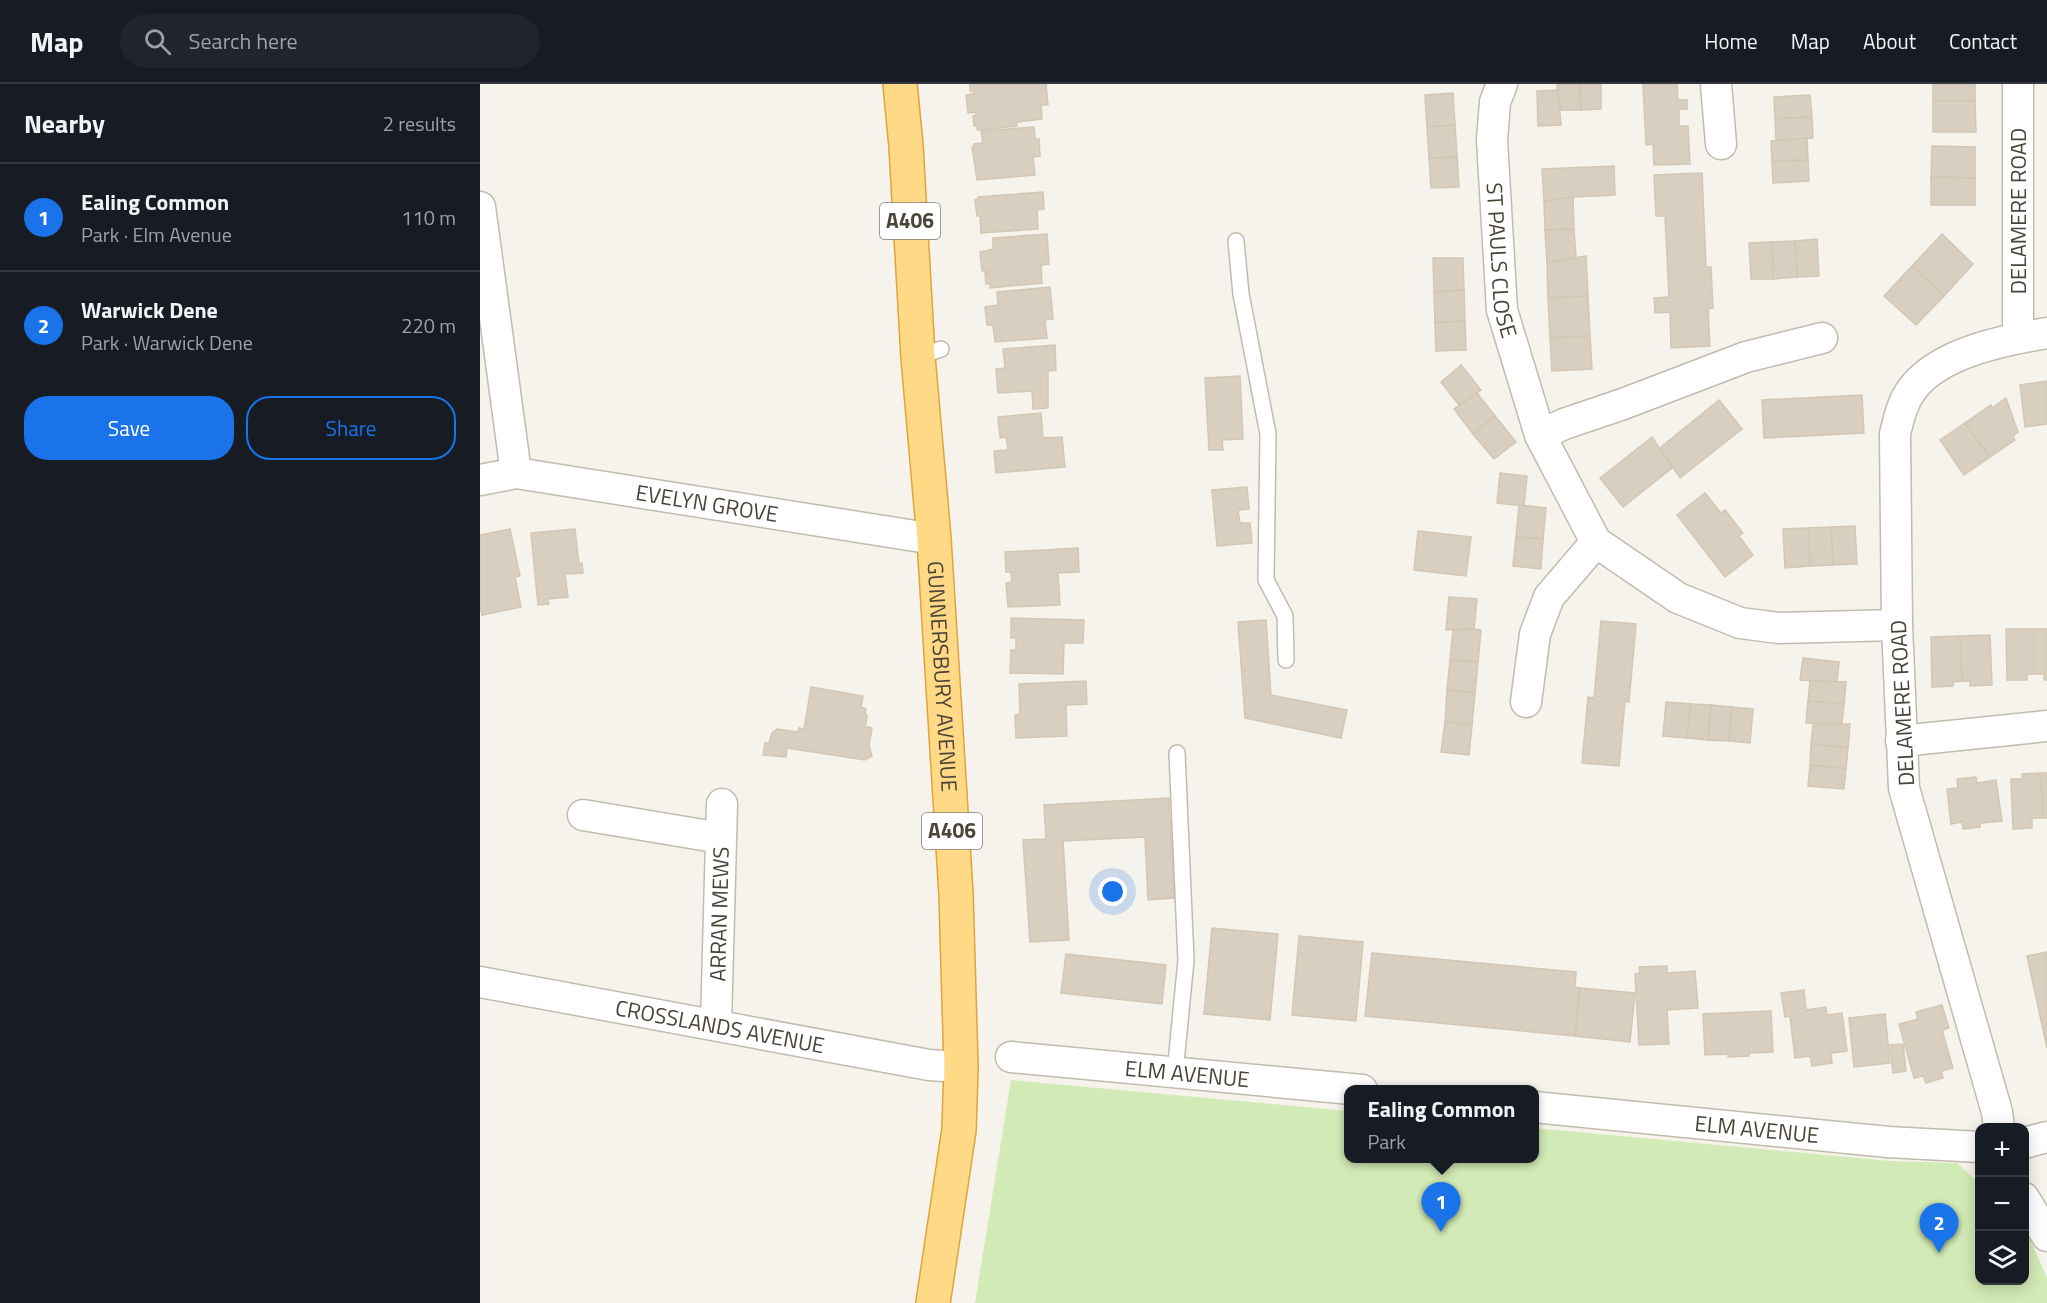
<!DOCTYPE html>
<html lang="en">
<head>
<meta charset="utf-8">
<style>
	:root { --surface:#171b24; --page:#20242c; --text:#f1f3f6; --muted:#9ea1a6; --line:#363941; --accent:#1a73e8 }
	body { margin:0; font-family:"Titillium Web",sans-serif; background:var(--page); color:var(--text) }
	.controls { position:absolute; right:18px; bottom:18px; display:grid; overflow:hidden; border-radius:12px; box-shadow:0 3px 15px #0003 }
	.controls button { width:54px; height:54px; display:grid; place-items:center; padding:0; border:0; border-bottom:2px solid var(--line); background:var(--surface); color:var(--text); font:30px sans-serif }
	.you { position:absolute; left:633px; top:808px; width:21px; height:21px; margin:-15px; border:4px solid #fff; border-radius:50%; background:#1a73e8; box-shadow:0 0 0 9px #1a73e833 }
	.badge { display:grid; place-items:center; width:39px; height:39px; border-radius:50%; background:var(--accent); color:#fff; font-size:20px; font-weight:700 }
	.pin { position:absolute; translate:-50% -50px; filter:drop-shadow(0 2px 3px #0008) }
	.pin::after { content:''; position:absolute; top:32px; width:21px; height:18px; background:inherit; clip-path:polygon(0 0,100% 0,50% 100%) }
	.popup { position:absolute; left:864px; top:1001px; width:195px; height:78px; box-sizing:border-box; display:grid; place-content:center; border-radius:12px; background:var(--surface); filter:drop-shadow(0 2px 4px #0005); font-size:20px; white-space:nowrap; color:var(--muted) }
	.popup b { font-size:22px; color:var(--text) }
	.popup::after { content:''; position:absolute; left:50%; top:100%; margin-left:-12px; border:12px solid transparent; border-top-color:var(--surface) }
	.list { margin:0; padding:0; list-style:none }
	h2 { display:flex; justify-content:space-between; align-items:center; height:78px; margin:0; padding:0 24px; font-size:26px }
	h2 small { font-size:20px; font-weight:400; color:var(--muted) }
	.list li { display:grid; grid-template-columns:39px 1fr auto; gap:18px; align-items:center; box-sizing:border-box; height:108px; padding:0 24px; border-top:2px solid var(--line) }
	.list b { display:block; font-size:22px; white-space:nowrap }
	.list p { margin:0; font-size:20px; white-space:nowrap; color:var(--muted) }
	.list em { font-size:20px; font-style:normal; color:var(--muted) }
	.actions { display:flex; gap:12px; padding:18px 24px }
	.actions a { flex:1; padding:14px 0; border:2px solid var(--accent); border-radius:24px; text-align:center; font-size:21px; color:var(--accent) }
	.actions .main { background:var(--accent); color:#fff }
	.icon { flex:none; width:33px; height:33px; fill:none; stroke:currentColor; stroke-width:2; stroke-linecap:round; stroke-linejoin:round }
	.map { position:relative; flex:none; width:1567px; height:1219px; overflow:hidden }
	header { display:flex; align-items:center; gap:36px; box-sizing:border-box; height:84px; padding:0 30px; background:var(--surface); border-bottom:2px solid var(--line) }
	header strong { font-size:28px }
	nav { display:flex; gap:33px; margin-inline-start:auto; font-size:21px }
	.search { width:420px; height:54px; background:var(--page); display:flex; align-items:center; gap:15px; box-sizing:border-box; padding:0 21px; border-radius:33px; color:var(--muted); font-size:22px }
	main { display:flex }
	aside { flex:1; background:var(--surface) }
	.map>svg:first-child { display:block }
	.green { fill:#d2eab5 }
	.building { fill:#d8cfc1; stroke:#d3c7b4; stroke-width:1.5 }
	.lines { fill:none; stroke-linecap:round; stroke-linejoin:round }
	.service-casing { stroke:#c2bbae; stroke-width:18 }
	.minor-casing { stroke:#c2bbae; stroke-width:33 }
	.trunk-casing { stroke:#e0a43c; stroke-width:36 }
	.service { stroke:#fff; stroke-width:15 }
	.minor { stroke:#fff; stroke-width:30 }
	.trunk { stroke:#ffd985; stroke-width:33 }
	.labels { text-anchor:middle; stroke-width:4.5; stroke-linejoin:round; paint-order:stroke }
	.shield { fill:#fff; stroke:#817c74; stroke-width:1.5 }
	.shield-label { font-size:21px; font-weight:bold; fill:#4b4439 }
	.street-label { font-size:22px; fill:#4b4439; stroke:#fff }
</style>
</head>
<body>
<header>
<strong>Map</strong>
<div class="search"><svg class="icon" aria-label="search" viewBox="0 0 24 24"><circle cx="10" cy="10" r="6"/><path d="M15 15l6 6"/></svg>Search here</div>
<nav><a>Home</a><a>Map</a><a>About</a><a>Contact</a></nav>
</header>
<main>
<aside>
<h2>Nearby<small>2 results</small></h2>
<ul class="list">
<li><span class="badge">1</span><div><b>Ealing Common</b><p>Park · Elm Avenue</p></div><em>110 m</em></li>
<li><span class="badge">2</span><div><b>Warwick Dene</b><p>Park · Warwick Dene</p></div><em>220 m</em></li>
</ul>
<div class="actions"><a class="main">Save</a><a>Share</a></div>
</aside>
<div class="map">
<svg width="1567" height="1219" viewBox="0 0 1567 1219">
	<rect width="100%" height="100%" fill="#f6f3ec"/>
	<!-- green -->
	<path class="green" d="M531,996L868,1027V1074H1054V1044L1410,1077L1477,1079L1499,1099L1500,1196H1544L1545,1144L1567,1194V1219H495Z"/>
	<!-- building -->
	<g class="building">
		<path d="M490,0H566L568,21H561L562,35L537,38V42L497,46V42H494L493,32L496,31V28L488,29L486,11L494,10L493,7H490Z"/>
		<path d="M1077,0H1100L1101,26H1080Z"/>
		<path d="M1100,0H1121V25L1101,26Z"/>
		<path d="M1163,0H1197L1198,16H1207V25H1199V42H1208L1210,80L1174,81L1173,60L1166,61Z"/>
		<rect x="1453" y="0" width="42" height="17"/>
		<path d="M1078,6L1081,41L1058,42L1057,7Z"/>
		<path d="M973,9L975,41L947,43L945,11Z"/>
		<path d="M1330,11L1332,33L1295,35L1294,13Z"/>
		<path d="M1453,17H1495L1496,48H1453Z"/>
		<path d="M1332,33L1333,54L1296,56L1295,35Z"/>
		<path d="M975,41L977,73L949,74L947,43Z"/>
		<path d="M554,43L555,55H559L560,72L553,73L555,91L497,96L492,63H494V60L503,59L501,47Z"/>
		<path d="M1327,54L1328,76L1292,77L1291,57Z"/>
		<path d="M1452,62L1495,63V94L1451,93Z"/>
		<path d="M977,73L979,103L951,104L949,74Z"/>
		<path d="M1328,76L1329,97L1293,99L1292,77Z"/>
		<path d="M1134,82L1135,111L1093,113L1064,117L1062,85Z"/>
		<path d="M1222,89L1226,183H1231L1233,224L1228,225L1230,262L1191,264L1190,228L1175,229L1174,214L1189,213L1185,132H1176L1174,91Z"/>
		<path d="M1451,93L1495,94V121H1451Z"/>
		<path d="M563,108L564,125L557,126L558,145L501,149L500,132H497L495,116L498,115V113Z"/>
		<path d="M1093,113L1094,145L1065,146L1064,117Z"/>
		<path d="M1094,145L1096,173L1067,179L1065,146Z"/>
		<path d="M567,150L569,180L561,181L562,199L510,204V199L506,200L505,188H509V186L502,187L500,168L513,165V154Z"/>
		<path d="M1462,150L1493,180L1464,212L1432,182Z"/>
		<path d="M1337,155L1339,192L1317,193L1315,157Z"/>
		<path d="M1315,157L1317,193L1293,195L1292,158Z"/>
		<path d="M1292,158L1293,195H1271L1269,159Z"/>
		<path d="M1106,172L1108,212L1068,214L1067,179Z"/>
		<path d="M953,174H983L984,206L954,208Z"/>
		<path d="M1432,182L1464,212L1436,241L1404,212Z"/>
		<path d="M570,203L573,235L565,236L567,254L515,258L513,241H507L505,223L518,221L517,208Z"/>
		<path d="M984,206L985,237L955,239L954,208Z"/>
		<path d="M1108,212L1110,252L1070,254L1068,214Z"/>
		<path d="M985,237L986,266L956,267L955,239Z"/>
		<path d="M1110,252L1112,285L1072,287L1070,254Z"/>
		<path d="M575,261L576,286L568,287V324L553,325L552,307L518,309L516,285L525,284L523,265Z"/>
		<path d="M981,281L1001,306L979,321L961,298Z"/>
		<path d="M760,292L763,355L742,356L743,366H729L725,294Z"/>
		<path d="M1567,297V340L1545,343L1540,301Z"/>
		<path d="M997,309L1015,332L993,350L974,325Z"/>
		<path d="M1382,311L1384,349L1284,354L1282,316Z"/>
		<path d="M1526,314L1538,348L1533,352L1535,356L1510,373L1485,339L1511,321L1512,324Z"/>
		<path d="M1239,316L1262,345L1200,394L1180,364Z"/>
		<path d="M561,329L563,354L582,353L585,383L516,389L514,367L528,366L526,353L520,354L518,333Z"/>
		<path d="M1015,332L1036,358L1014,375L993,350Z"/>
		<path d="M1485,339L1510,373L1484,391L1460,356Z"/>
		<path d="M1172,353L1192,384L1143,423L1120,394Z"/>
		<path d="M1020,389L1047,392L1044,422L1017,419Z"/>
		<path d="M767,403L769,425L758,426L760,439H770L772,459L737,462L732,406Z"/>
		<path d="M1225,409L1241,429L1245,426L1263,449L1259,452L1273,471L1245,493L1197,431Z"/>
		<path d="M1039,421L1066,424L1063,455L1036,453Z"/>
		<path d="M1375,442L1377,480L1353,481L1351,443Z"/>
		<path d="M1351,443L1353,481L1330,482L1328,444Z"/>
		<path d="M1328,444L1330,482L1305,484L1303,445Z"/>
		<path d="M30,445L40,492L35,493L41,523L2,531L0,523V451Z"/>
		<path d="M95,445L99,480L102,479L103,489L85,490L88,513L67,515L69,520L58,521L51,449Z"/>
		<path d="M938,447L991,453L986,492L934,486Z"/>
		<path d="M1036,453L1063,455L1061,485L1033,482Z"/>
		<path d="M598,464L599,488L578,489L580,521L528,523L526,499L532,498L531,488H526L525,468Z"/>
		<path d="M969,513L997,515L994,545L966,546Z"/>
		<path d="M531,534L604,536L603,559H584L583,590L530,589L531,566H536V554H531Z"/>
		<path d="M786,536L791,611L867,626L861,654L765,634L758,538Z"/>
		<path d="M1121,537L1156,540L1149,618L1145,617L1139,682L1102,679L1108,613L1114,614Z"/>
		<path d="M994,545L1001,546L998,578L970,576L973,546Z"/>
		<path d="M1526,545H1554V590H1547V596H1527Z"/>
		<path d="M1554,545H1567V596H1564V590H1554Z"/>
		<path d="M1510,551L1512,601L1490,602V597H1482L1480,552Z"/>
		<path d="M1480,552L1482,597L1473,598V602L1452,603L1451,553Z"/>
		<path d="M1323,574L1359,578L1357,598L1320,596Z"/>
		<path d="M970,576L998,578L995,609L967,606Z"/>
		<path d="M606,597L607,620L586,621L587,652L536,654L535,631L540,630L539,600Z"/>
		<path d="M1330,597L1366,598L1364,620L1328,617Z"/>
		<path d="M331,603L383,612L381,623L386,625L385,629L387,631L386,640L383,642L392,644L389,661L392,672L385,676L307,664L306,673L283,671L285,659H289L292,649L297,645L318,648L319,644L324,645Z"/>
		<path d="M967,606L995,609L992,641L965,638Z"/>
		<path d="M1328,617L1364,620L1362,639H1326Z"/>
		<path d="M1186,618L1211,620L1207,654L1183,652Z"/>
		<path d="M1211,620L1231,621L1228,656L1207,654Z"/>
		<path d="M1231,621L1252,623L1249,657L1228,656Z"/>
		<path d="M1252,623L1273,625L1270,659L1249,657Z"/>
		<path d="M965,638L992,641L989,671L961,668Z"/>
		<path d="M1333,640H1370L1368,664L1331,660Z"/>
		<path d="M1331,660L1368,664L1366,685L1330,681Z"/>
		<path d="M1330,681L1366,685L1364,705L1328,702Z"/>
		<path d="M1560,689L1563,734H1552V744L1533,745L1531,695H1542V690Z"/>
		<path d="M1562,689H1567V734H1563Z"/>
		<path d="M1496,693L1497,699L1516,696L1522,737L1500,739V743L1483,745L1482,738L1471,740L1467,705L1478,704L1477,695Z"/>
		<path d="M689,714L694,814L668,816L665,753L583,757L589,856L550,858L543,756L566,755L564,721Z"/>
		<path d="M732,844L798,850L790,936L724,930Z"/>
		<path d="M819,852L883,858L876,937L812,931Z"/>
		<path d="M1567,868V964L1547,872Z"/>
		<path d="M892,869L1096,888L1095,903L1100,904L1095,952L885,932Z"/>
		<path d="M586,870L686,881L682,920L581,909Z"/>
		<path d="M1187,882V889L1215,887L1218,924L1187,926L1189,960L1159,961L1155,890L1160,889L1159,883Z"/>
		<path d="M1100,904L1155,909L1150,958L1095,952Z"/>
		<path d="M1324,906L1326,926L1346,923L1347,931L1362,929L1367,967L1351,969L1352,979L1332,982L1330,972L1315,974L1310,932L1305,933L1301,909Z"/>
		<path d="M1462,921L1469,944L1462,946L1473,984L1461,987L1463,994L1446,999L1443,992L1434,994L1419,940L1438,935L1436,928Z"/>
		<path d="M1291,927L1293,968L1269,969V972L1248,973V970L1225,971L1223,930Z"/>
		<path d="M1405,930L1410,979L1374,983L1369,934Z"/>
		<path d="M1423,960L1426,987L1413,989L1410,961Z"/>
	</g>
	<g class="lines">
		<defs>
			<g id="service">
				<path d="M756,157L761,210L788,350L786,496L805,532L806,576"/>
				<path d="M438,273L461,265"/>
				<path d="M695,989L706,876L697,669"/>
			</g>
			<g id="minor">
				<path id="s1" d="M1022,0L1015,18L1012,56L1022,226L1060,351L1116,458L1198,514L1260,539L1299,544L1417,541"/>
				<path d="M1236,0L1241,60"/>
				<path d="M0,123L36,389"/>
				<path d="M1538,254V0"/>
				<path d="M1060,351L1084,340L1143,320L1266,273L1342,254"/>
				<path id="s2" d="M0,396L36,389L454,455"/>
				<path d="M1046,618L1055,550L1069,513L1116,458"/>
				<path d="M1421,657L1567,642"/>
				<path d="M103,731L241,754"/>
				<path id="s3" d="M0,898L449,981L481,983"/>
				<path id="s4" d="M236,940L242,720"/>
				<path id="s5" d="M531,973L882,1006"/>
				<path id="s6" d="M1054,1023L1408,1058L1500,1063"/>
				<path d="M1519,1044L1517,1028L1424,704L1417,541L1415,350C1419,334 1422,318 1433,304C1461,268 1525,256 1567,249"/>
				<path d="M1544,1059L1567,1053"/>
				<path d="M1544,1114L1567,1152"/>
			</g>
			<g id="trunk">
				<path id="s7" d="M420,0L426,62L438,273L454,455L476,810L481,983L479,1046L453,1219"/>
			</g>
		</defs>
		<!-- service casing -->
		<use href="#service" class="service-casing"/>
		<!-- minor casing -->
		<use href="#minor" class="minor-casing"/>
		<!-- trunk casing -->
		<use href="#trunk" class="trunk-casing"/>
		<!-- service -->
		<use href="#service" class="service"/>
		<!-- minor -->
		<use href="#minor" class="minor"/>
		<!-- trunk -->
		<use href="#trunk" class="trunk"/>
	</g>
	<g class="labels">
		<!-- shield labels -->
		<g class="shield">
			<rect x="400" y="119" width="60" height="36" rx="4.5"/>
			<rect x="442" y="729" width="60" height="36" rx="4.5"/>
		</g>
		<g class="shield-label">
			<text x="430" y="144">A406</text>
			<text x="472" y="754">A406</text>
		</g>
		<!-- street labels -->
		<g class="street-label">
			<text transform="translate(1538 127) rotate(-90)" y="8">DELAMERE ROAD</text>
			<text dy="8" stroke="none"><textPath href="#s1" startOffset="178">ST PAULS CLOSE</textPath></text>
			<text dy="8" stroke="none"><textPath href="#s2" startOffset="230">EVELYN GROVE</textPath></text>
			<text dy="8" stroke="none"><textPath href="#s7" startOffset="594">GUNNERSBURY AVENUE</textPath></text>
			<text transform="translate(1422 619) rotate(-93)" y="8">DELAMERE ROAD</text>
			<text dy="8" stroke="none"><textPath href="#s4" startOffset="110">ARRAN MEWS</textPath></text>
			<text dy="8" stroke="none"><textPath href="#s3" startOffset="244">CROSSLANDS AVENUE</textPath></text>
			<text dy="8" stroke="none"><textPath href="#s5" startOffset="177">ELM AVENUE</textPath></text>
			<text dy="8" stroke="none"><textPath href="#s6" startOffset="224">ELM AVENUE</textPath></text>
		</g>
	</g>
</svg>
<div class="controls">
<button>+</button>
<button>−</button>
<button><svg class="icon" aria-label="layers" viewBox="0 0 24 24"><path d="M12 4l9 5-9 5-9-5zM3 14l9 5 9-5"/></svg></button>
</div>
<div class="you"></div>
<div class="pin badge" style="left:961px;top:1148px">1</div>
<div class="popup"><b>Ealing Common</b>Park</div>
<div class="pin badge" style="left:1459px;top:1169px">2</div>
</div>
</main>
</body>
</html>
